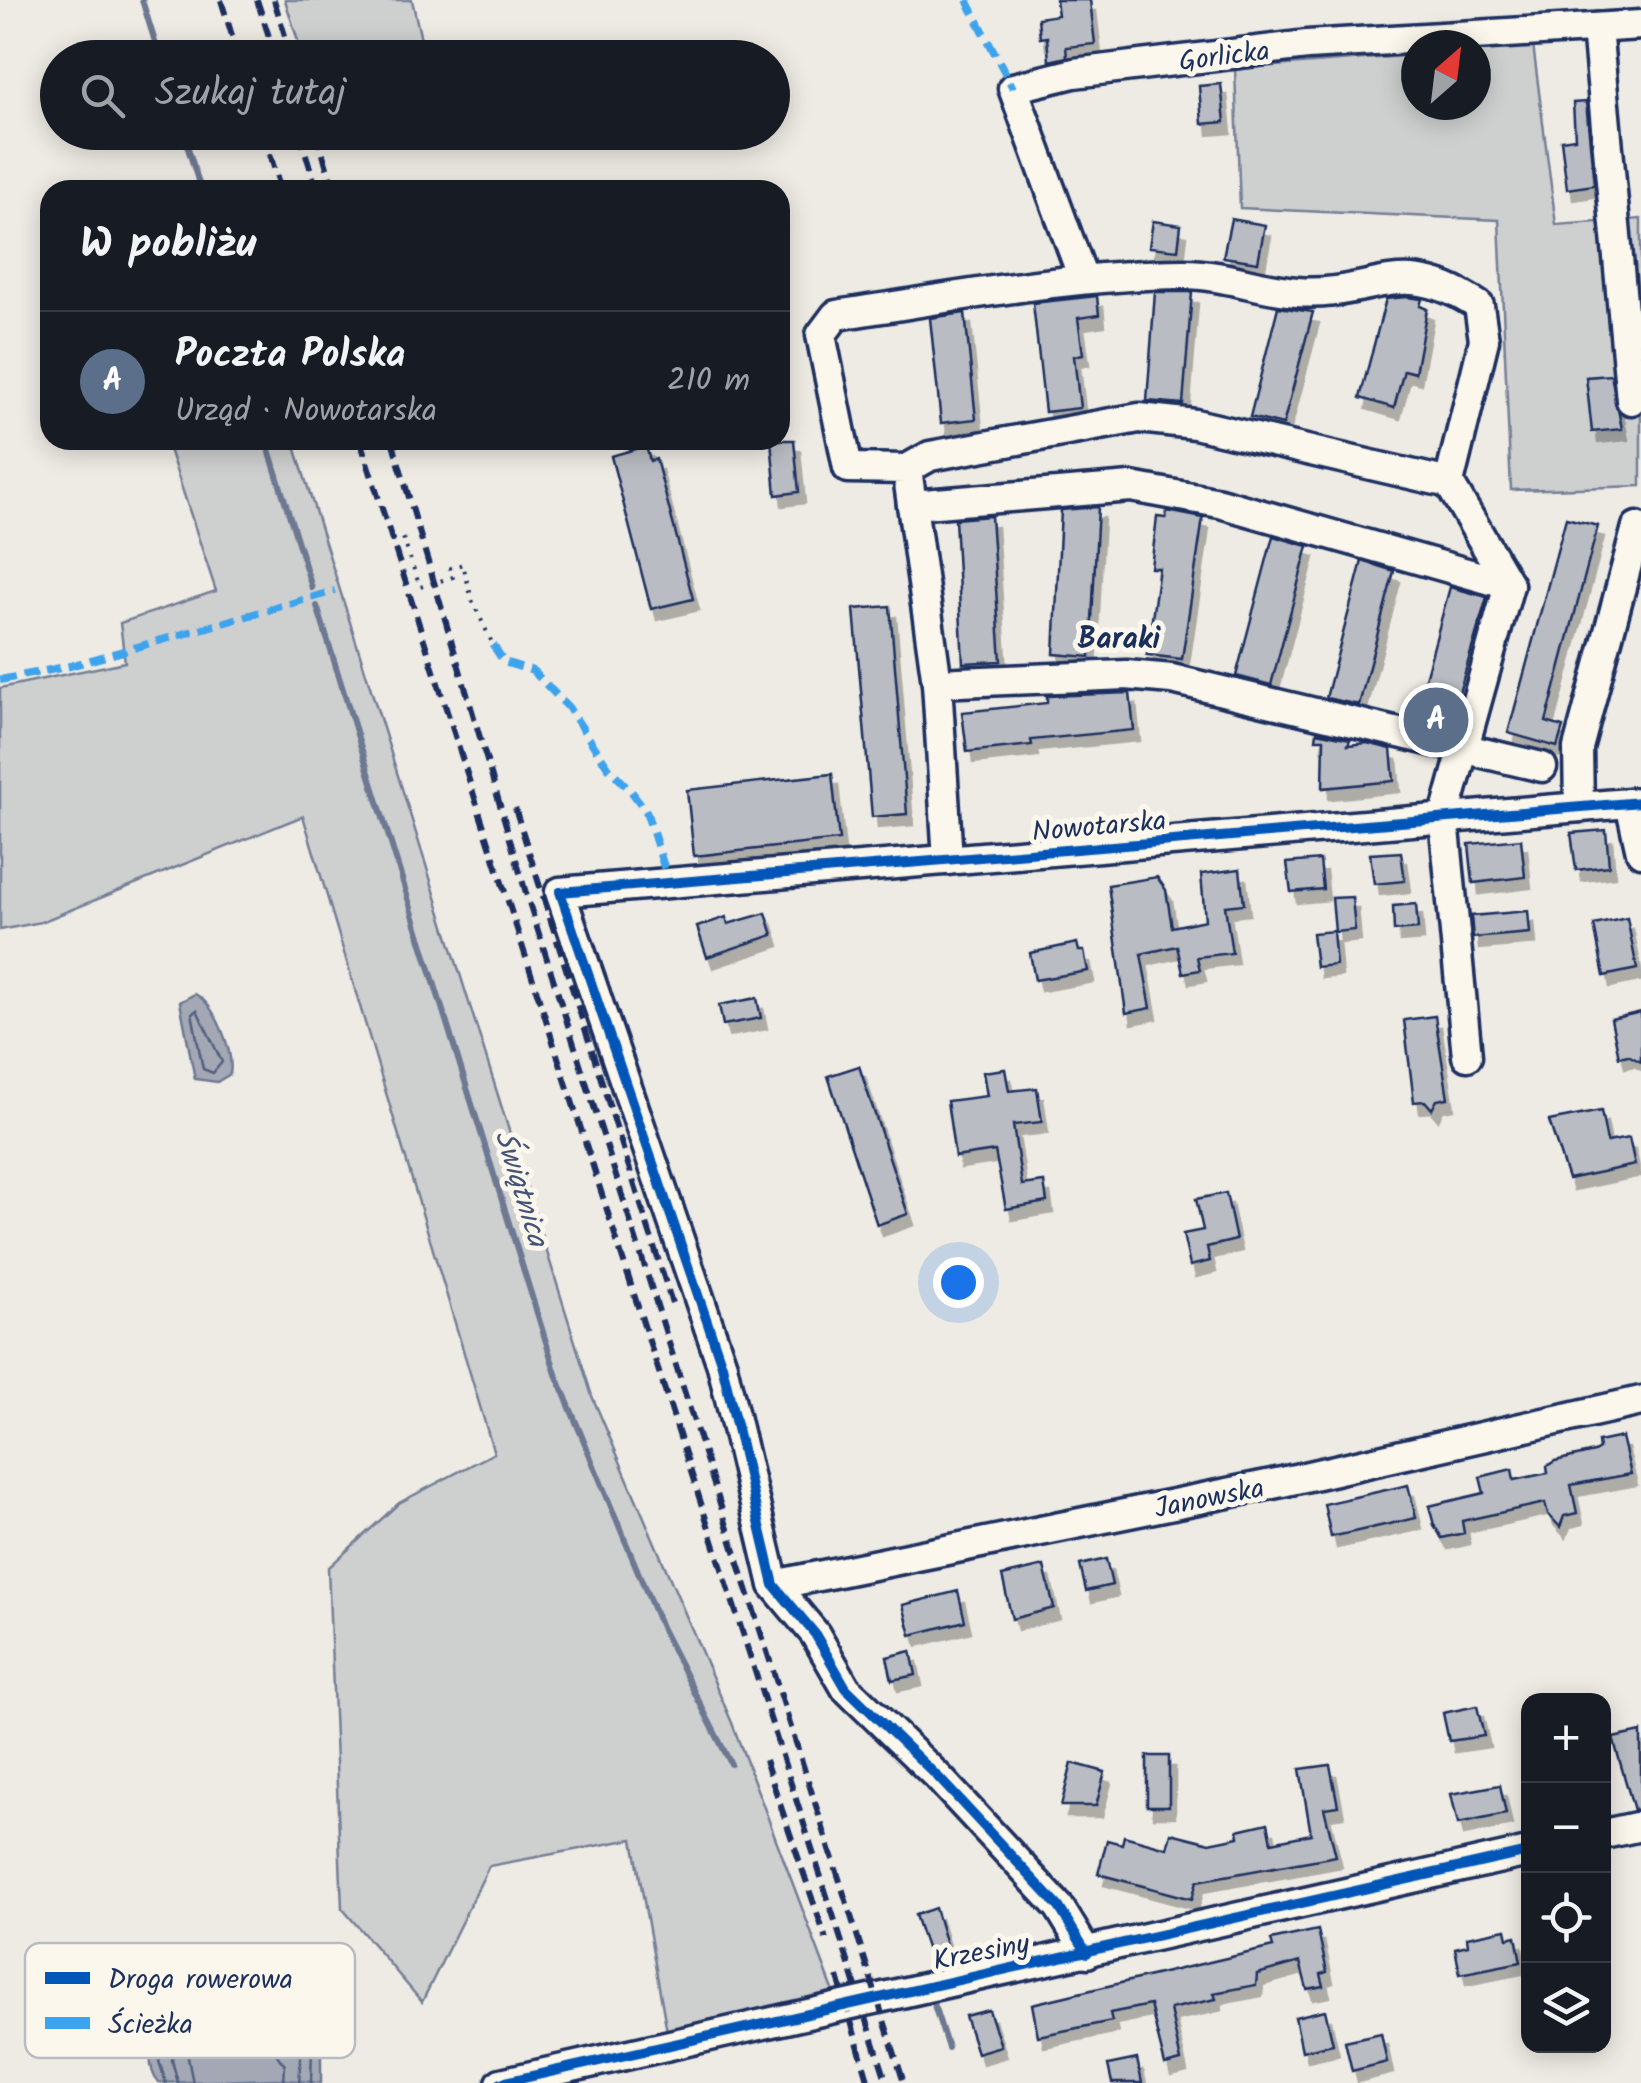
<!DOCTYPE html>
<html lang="pl">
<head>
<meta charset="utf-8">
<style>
	:root { --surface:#171b24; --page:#20242c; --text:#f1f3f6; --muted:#9ea1a6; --line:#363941; --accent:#919bb2 }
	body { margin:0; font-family:Kalam,sans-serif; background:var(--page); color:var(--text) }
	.controls { position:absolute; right:30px; bottom:30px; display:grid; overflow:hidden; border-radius:20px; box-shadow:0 5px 25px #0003 }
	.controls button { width:90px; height:90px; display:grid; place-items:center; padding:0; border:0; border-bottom:2px solid var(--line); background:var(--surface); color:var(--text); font:50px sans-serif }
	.compass { position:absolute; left:1401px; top:30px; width:90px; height:90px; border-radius:50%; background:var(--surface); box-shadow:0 5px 25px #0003; rotate:28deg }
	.you { position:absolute; left:958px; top:1282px; width:35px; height:35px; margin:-25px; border:8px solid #fff; border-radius:50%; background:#1a73e8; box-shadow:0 0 0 15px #1a73e833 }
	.badge { display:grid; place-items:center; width:65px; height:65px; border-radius:50%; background:var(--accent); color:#fff; font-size:32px; font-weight:700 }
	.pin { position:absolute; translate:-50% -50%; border:5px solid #fff; box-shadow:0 2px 10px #0006 }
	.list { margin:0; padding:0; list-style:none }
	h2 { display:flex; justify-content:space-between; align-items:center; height:130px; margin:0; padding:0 40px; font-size:42px }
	h2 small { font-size:32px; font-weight:400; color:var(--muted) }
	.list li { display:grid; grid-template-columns:65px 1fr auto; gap:30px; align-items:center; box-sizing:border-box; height:140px; padding:0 40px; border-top:2px solid var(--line) }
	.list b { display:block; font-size:38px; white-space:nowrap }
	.list p { margin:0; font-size:32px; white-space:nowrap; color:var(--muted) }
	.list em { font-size:32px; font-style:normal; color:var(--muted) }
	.icon { flex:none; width:55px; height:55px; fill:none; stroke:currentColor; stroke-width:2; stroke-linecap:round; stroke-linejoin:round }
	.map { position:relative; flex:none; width:1641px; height:2083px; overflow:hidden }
	.search { position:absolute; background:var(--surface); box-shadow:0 5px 25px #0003; left:40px; top:40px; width:750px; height:110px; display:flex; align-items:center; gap:25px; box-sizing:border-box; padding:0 35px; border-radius:55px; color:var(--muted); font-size:38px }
	.panel { position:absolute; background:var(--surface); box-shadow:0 5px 25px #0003; left:40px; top:180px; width:750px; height:270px; border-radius:30px }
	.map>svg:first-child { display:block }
	.green { fill:#cecfcf; stroke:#747f96; stroke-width:2.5 }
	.water { fill:#a3a8b4; stroke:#6d7892; stroke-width:2.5 }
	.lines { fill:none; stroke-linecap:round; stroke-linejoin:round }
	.shore { stroke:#515f80; stroke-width:2.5 }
	.stream { stroke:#6d7892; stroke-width:6 }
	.building { fill:#b9bcc3; stroke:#1b2f5e; stroke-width:2.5; filter:url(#shadow) }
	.minor-casing { stroke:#1b2f5e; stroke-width:35 }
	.path { stroke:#1b2f5e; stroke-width:4; stroke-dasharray:2.5 8; stroke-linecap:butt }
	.minor { stroke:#fbf7ec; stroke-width:28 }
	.rail { stroke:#1b2f5e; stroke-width:6; stroke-dasharray:15 8; stroke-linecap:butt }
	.quiet { stroke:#3da3ed; stroke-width:8; stroke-dasharray:15 8; stroke-linecap:butt }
	.cycleway-casing { stroke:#fbf7ec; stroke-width:16 }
	.cycleway { stroke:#0057b8; stroke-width:10 }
	.labels { text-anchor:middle; stroke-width:10; stroke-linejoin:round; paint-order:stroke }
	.street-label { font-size:28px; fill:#1b2f5e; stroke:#fbf7ec }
	.neighbourhood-label { font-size:30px; font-weight:bold; fill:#1b2f5e; stroke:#fbf7ec }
	.water-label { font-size:30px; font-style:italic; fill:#445378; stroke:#fbf7ec }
	.key { fill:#fbf7ec; stroke:#b8bbc1; stroke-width:2.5 }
	.key-label { font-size:28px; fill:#1b2f5e }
</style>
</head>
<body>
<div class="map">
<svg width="1641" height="2083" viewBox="0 0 1641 2083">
	<defs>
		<filter id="shadow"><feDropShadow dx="6" dy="11" stdDeviation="0" flood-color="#0004"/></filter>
	</defs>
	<rect width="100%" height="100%" fill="#eeebe4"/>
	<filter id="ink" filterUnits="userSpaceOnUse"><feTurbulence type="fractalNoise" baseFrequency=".01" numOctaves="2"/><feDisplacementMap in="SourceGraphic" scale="20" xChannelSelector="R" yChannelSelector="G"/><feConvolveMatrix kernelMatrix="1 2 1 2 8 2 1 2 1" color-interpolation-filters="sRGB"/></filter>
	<g filter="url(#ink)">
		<!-- green -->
		<g class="green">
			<path d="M285,0H412L425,57H303Z"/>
			<path d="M1533,45L1556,225L1641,219V486L1511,490L1499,220L1240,208L1235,69L1416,55V105H1476V50Z"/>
			<path d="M166,440H293L592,1396L732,1723L836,1998L669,2043L633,1839L489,1866L422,2002L342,1908L328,1568L399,1503L494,1453L303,816L41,922L0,930V688L125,662L120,623L216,591Z"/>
		</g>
		<!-- water -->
		<g class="water">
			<path d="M195,994C215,1004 234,1051 230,1074L217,1082L195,1079L180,1002Z"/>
			<path d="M250,1958C283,1976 299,1992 303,2031L321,2035V2083L276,2079L159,2083C135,2056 166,1987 196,1972C211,1964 234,1962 250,1958Z"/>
		</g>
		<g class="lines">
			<!-- shore -->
			<g class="shore">
				<path d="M197,1010L222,1062L213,1073L203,1069L192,1013Z"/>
				<path d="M166,2083L159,2061L167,2029L185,1994L201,1981L248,1969C284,1986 286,1999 294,2035L312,2045L311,2083"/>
				<path d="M178,2083L172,2060L178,2033L194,2003L207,1992L247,1982C276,1997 274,2014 284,2041L301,2055L299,2083"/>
				<path d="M193,2083L188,2058L206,2012L244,1998C270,2011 263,2043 285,2065L284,2083"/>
			</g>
			<!-- stream -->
			<g class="stream">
				<path d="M142,0L160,58"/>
				<path d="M183,132L201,190"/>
				<path d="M266,440L312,588"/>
				<path d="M317,606L556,1374L661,1627L731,1764"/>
				<path d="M934,2005L948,2048"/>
			</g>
		</g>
		<!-- building -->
		<g class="building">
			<path d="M1056,0H1090L1095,44L1066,47L1067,57L1049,61L1047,37L1040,38L1038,18L1058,15Z"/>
			<path d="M1221,84L1225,122L1202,124L1199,86Z"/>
			<path d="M1586,102L1594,185L1567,189L1561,140L1575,138L1573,103Z"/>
			<path d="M1231,219L1265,225L1258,262L1223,257Z"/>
			<path d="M1153,221L1181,225L1178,250L1149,247Z"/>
			<path d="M1155,292H1192L1183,404L1147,401Z"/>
			<path d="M1097,296L1099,315L1078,318L1083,354L1074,356L1080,408L1045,412L1033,303Z"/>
			<path d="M1406,297L1422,299L1420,306L1427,309L1415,373L1404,370L1394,408L1360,398L1386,299Z"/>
			<path d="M1278,307L1313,312L1283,425L1250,417Z"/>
			<path d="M965,313L976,419L941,423L930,318Z"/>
			<path d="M1611,375L1622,429L1592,432L1586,377Z"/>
			<path d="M771,440H794L799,492L776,495Z"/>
			<path d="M646,446L650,461L656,459L693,599L651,609L611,456Z"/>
			<path d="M1098,507L1090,657L1054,654L1061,510Z"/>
			<path d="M1167,511L1203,518L1182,659L1147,655L1159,568H1151L1157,517L1166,518Z"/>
			<path d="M991,516L1001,661L963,663L955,519Z"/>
			<path d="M1566,518L1598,526L1546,722L1563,727L1557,747L1508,733Z"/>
			<path d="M1273,536L1308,546L1271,685L1236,676Z"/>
			<path d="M1362,561L1394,571L1359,705L1326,698Z"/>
			<path d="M1450,587L1487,597L1449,727L1414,719Z"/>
			<path d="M890,606L907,814L872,817L854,609Z"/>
			<path d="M1130,693L1134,730L1031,740L1032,745L967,752L962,712L1047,703V696Z"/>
			<path d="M1317,732L1350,739L1348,745L1367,743L1391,749L1394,781L1323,788L1324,739H1316Z"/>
			<path d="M832,774L839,840L694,856L687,790Z"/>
			<path d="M1606,830L1609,866L1576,870L1571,833Z"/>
			<path d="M1521,839L1525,877L1473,883L1469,844Z"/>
			<path d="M1401,852L1405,881L1374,884L1370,854Z"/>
			<path d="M1320,860L1323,889L1291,892L1287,863Z"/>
			<path d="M1240,869L1244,904L1225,906L1232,953L1197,957L1200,970L1183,973L1177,946L1141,954L1151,1008L1126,1013L1108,885L1157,877L1166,890L1172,927L1205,920L1201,874Z"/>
			<path d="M1352,897L1355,930L1335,932L1332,898Z"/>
			<path d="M1416,904L1418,929L1394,931L1393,906Z"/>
			<path d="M1528,911L1530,933L1473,938L1471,916Z"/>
			<path d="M766,913L773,935L707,957L697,927L726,917L728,924Z"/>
			<path d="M1627,918L1637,969L1604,976L1594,925Z"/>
			<path d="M1333,931L1336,965L1316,967L1312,933Z"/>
			<path d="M1077,943L1079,951H1084L1088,971L1035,980L1030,953Z"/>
			<path d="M757,998L761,1018L723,1025L719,1005Z"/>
			<path d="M1641,1012V1062L1628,1055L1619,1057L1611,1019Z"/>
			<path d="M1435,1016L1448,1098L1437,1100L1432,1109L1425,1101L1414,1102L1404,1020Z"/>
			<path d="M859,1066L908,1214L877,1225L828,1076Z"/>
			<path d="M1005,1069L1009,1091L1037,1088L1042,1122L1013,1125L1022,1185L1044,1182L1047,1202L1006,1209L995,1151L955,1157L947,1101L987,1096L983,1072Z"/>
			<path d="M1601,1111L1607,1142L1629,1138L1635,1165L1568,1179L1549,1121Z"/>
			<path d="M1226,1193L1236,1240L1207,1247L1210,1261L1190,1266L1183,1234L1203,1230L1196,1199Z"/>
			<path d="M1622,1437L1631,1474L1571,1485L1577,1513L1564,1516L1560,1527L1548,1514L1545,1503L1462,1521L1464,1533L1442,1538L1434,1525L1429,1506L1484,1493L1480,1477L1512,1469L1514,1480L1548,1473L1547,1466L1555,1461L1594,1452L1599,1449L1598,1442Z"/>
			<path d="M1408,1485L1416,1518L1331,1537L1324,1504Z"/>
			<path d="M1106,1559L1112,1585L1086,1591L1080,1565Z"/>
			<path d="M1044,1566L1054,1608L1012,1619L1002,1576Z"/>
			<path d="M958,1591L965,1621L911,1635L903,1605Z"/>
			<path d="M911,1651L916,1675L892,1680L887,1657Z"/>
			<path d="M1477,1706L1484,1736L1449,1741L1443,1713Z"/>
			<path d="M1641,1732V1809L1634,1810L1613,1738Z"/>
			<rect x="1147" y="1756" width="22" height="50"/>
			<path d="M1072,1763L1105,1772L1096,1806H1061Z"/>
			<path d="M1330,1765L1338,1806L1324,1808L1336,1856L1197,1881L1192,1899L1098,1874L1107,1840L1122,1844L1124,1836L1167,1848L1171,1833L1210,1843L1239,1837L1238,1830L1268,1823L1272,1842L1311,1834L1300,1769Z"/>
			<path d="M1500,1785L1506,1814L1458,1824L1451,1794Z"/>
			<path d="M935,1908L947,1948L928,1954L915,1915Z"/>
			<path d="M1506,1929L1508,1938L1516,1936L1521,1962L1460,1974L1455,1948L1468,1945L1467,1937Z"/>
			<path d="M1318,1930L1327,1972L1321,1974L1324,1986L1307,1989L1300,1962L1257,1974L1256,1985L1214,1993L1216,1999L1170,2009L1181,2061L1165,2065L1150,2005L1110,2013L1112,2021L1038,2036L1032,2004L1273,1947L1271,1940Z"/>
			<path d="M989,2010L1001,2046L977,2053L965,2016Z"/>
			<path d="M1325,2010L1333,2044L1302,2051L1295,2017Z"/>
			<path d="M1381,2033L1387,2062L1352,2071L1345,2041Z"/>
			<path d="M1137,2059L1142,2083H1112L1108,2065Z"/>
		</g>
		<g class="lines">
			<defs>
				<g id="minor">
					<path d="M1597,28L1631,400"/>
					<path d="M1083,278L1013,88L1074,73L1307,45L1641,25"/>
					<path d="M907,469L930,456L1139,418L1195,424L1449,483"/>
					<path d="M912,505L1131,487L1220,503L1509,585"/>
					<path d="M937,683L1126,675L1172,679L1542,767"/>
					<path d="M1630,803L1641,852"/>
					<path d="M1579,807L1578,748L1637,527"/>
					<path d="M948,860L937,683L907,469L848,468L821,335L836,315C952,298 1067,275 1184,274C1222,274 1259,289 1297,292C1373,298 1400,253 1479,306L1484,340L1449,483L1509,585L1444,819L1467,1056"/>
					<path d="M774,1585L1282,1482L1641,1401"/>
					<path d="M1604,1834L1641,1826"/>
					<path d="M1087,1953L1059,1907L938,1777L846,1688L815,1634L774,1585L722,1365L560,892L1641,802"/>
					<path d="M501,2083L1528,1852"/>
				</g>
			</defs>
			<!-- minor casing -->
			<use href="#minor" class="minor-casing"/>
			<!-- path -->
			<path class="path" d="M403,538L420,587L453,577L450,568L463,564L472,600L493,645"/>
			<!-- minor -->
			<use href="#minor" class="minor"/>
			<!-- rail -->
			<g class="rail">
				<path d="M221,0L239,58"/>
				<path d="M257,0L276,58"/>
				<path d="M274,0L292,58"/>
				<path d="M263,132L281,190"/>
				<path d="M299,132L317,190"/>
				<path d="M316,132L334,190"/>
				<path d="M360,440L887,2083"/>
				<path d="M392,440L526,893L904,2083"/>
				<path d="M515,808L672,1303"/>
				<path d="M765,1760L826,1939"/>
				<path d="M838,1977L869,2083"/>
			</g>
			<!-- quiet -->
			<g class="quiet">
				<path d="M967,0L1013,88"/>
				<path d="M493,645L504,662L533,671L568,707L608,767L631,791L646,811L669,882"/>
				<path d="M0,680L70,666L335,591"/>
			</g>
			<defs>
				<g id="cycleway">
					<path d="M1087,1953L1059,1907L938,1777L846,1688L815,1634L774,1585L722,1365L560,892L1641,802"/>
					<path d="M501,2083L1528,1852"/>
				</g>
			</defs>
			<!-- cycleway casing -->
			<use href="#cycleway" class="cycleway-casing"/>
			<!-- cycleway -->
			<use href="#cycleway" class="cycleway"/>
		</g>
	</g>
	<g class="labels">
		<!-- street labels -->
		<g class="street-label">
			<text transform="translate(1224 55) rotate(-7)" y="10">Gorlicka</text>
			<text transform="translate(1099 825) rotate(-5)" y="10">Nowotarska</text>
			<text transform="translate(1209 1497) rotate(-11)" y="10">Janowska</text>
			<text transform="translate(981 1951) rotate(-11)" y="10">Krzesiny</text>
		</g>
		<!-- neighbourhood labels -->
		<g class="neighbourhood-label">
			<text x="1119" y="648">Baraki</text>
		</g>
		<!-- water labels -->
		<g class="water-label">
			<text transform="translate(522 1188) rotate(73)" y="10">Świątnica</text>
		</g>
	</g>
	<!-- legend -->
	<rect x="25" y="1943" width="330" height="115" rx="15" class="key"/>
	<rect x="45" y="1972" width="45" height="12" fill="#0057b8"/>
	<rect x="45" y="2017" width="45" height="12" fill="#3da3ed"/>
	<g class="key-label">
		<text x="108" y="1988">Droga rowerowa</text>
		<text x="108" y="2033">Ścieżka</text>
	</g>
</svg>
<div class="controls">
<button>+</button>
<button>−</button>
<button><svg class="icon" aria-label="locate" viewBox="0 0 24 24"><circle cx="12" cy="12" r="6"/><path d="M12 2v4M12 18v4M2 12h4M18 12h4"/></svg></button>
<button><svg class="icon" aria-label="layers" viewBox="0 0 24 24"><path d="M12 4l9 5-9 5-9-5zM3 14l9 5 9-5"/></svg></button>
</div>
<svg class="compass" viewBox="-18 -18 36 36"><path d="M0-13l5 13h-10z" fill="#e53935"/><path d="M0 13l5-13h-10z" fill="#9ea1a6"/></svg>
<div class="you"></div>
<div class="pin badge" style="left:1436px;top:720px;background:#5c6f8a">A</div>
<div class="search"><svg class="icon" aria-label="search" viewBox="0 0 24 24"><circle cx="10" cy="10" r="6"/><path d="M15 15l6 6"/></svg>Szukaj tutaj</div>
<section class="panel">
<h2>W pobliżu<small></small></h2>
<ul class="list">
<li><span class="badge" style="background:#5c6f8a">A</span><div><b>Poczta Polska</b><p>Urząd · Nowotarska</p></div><em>210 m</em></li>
</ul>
</section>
</div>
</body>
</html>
